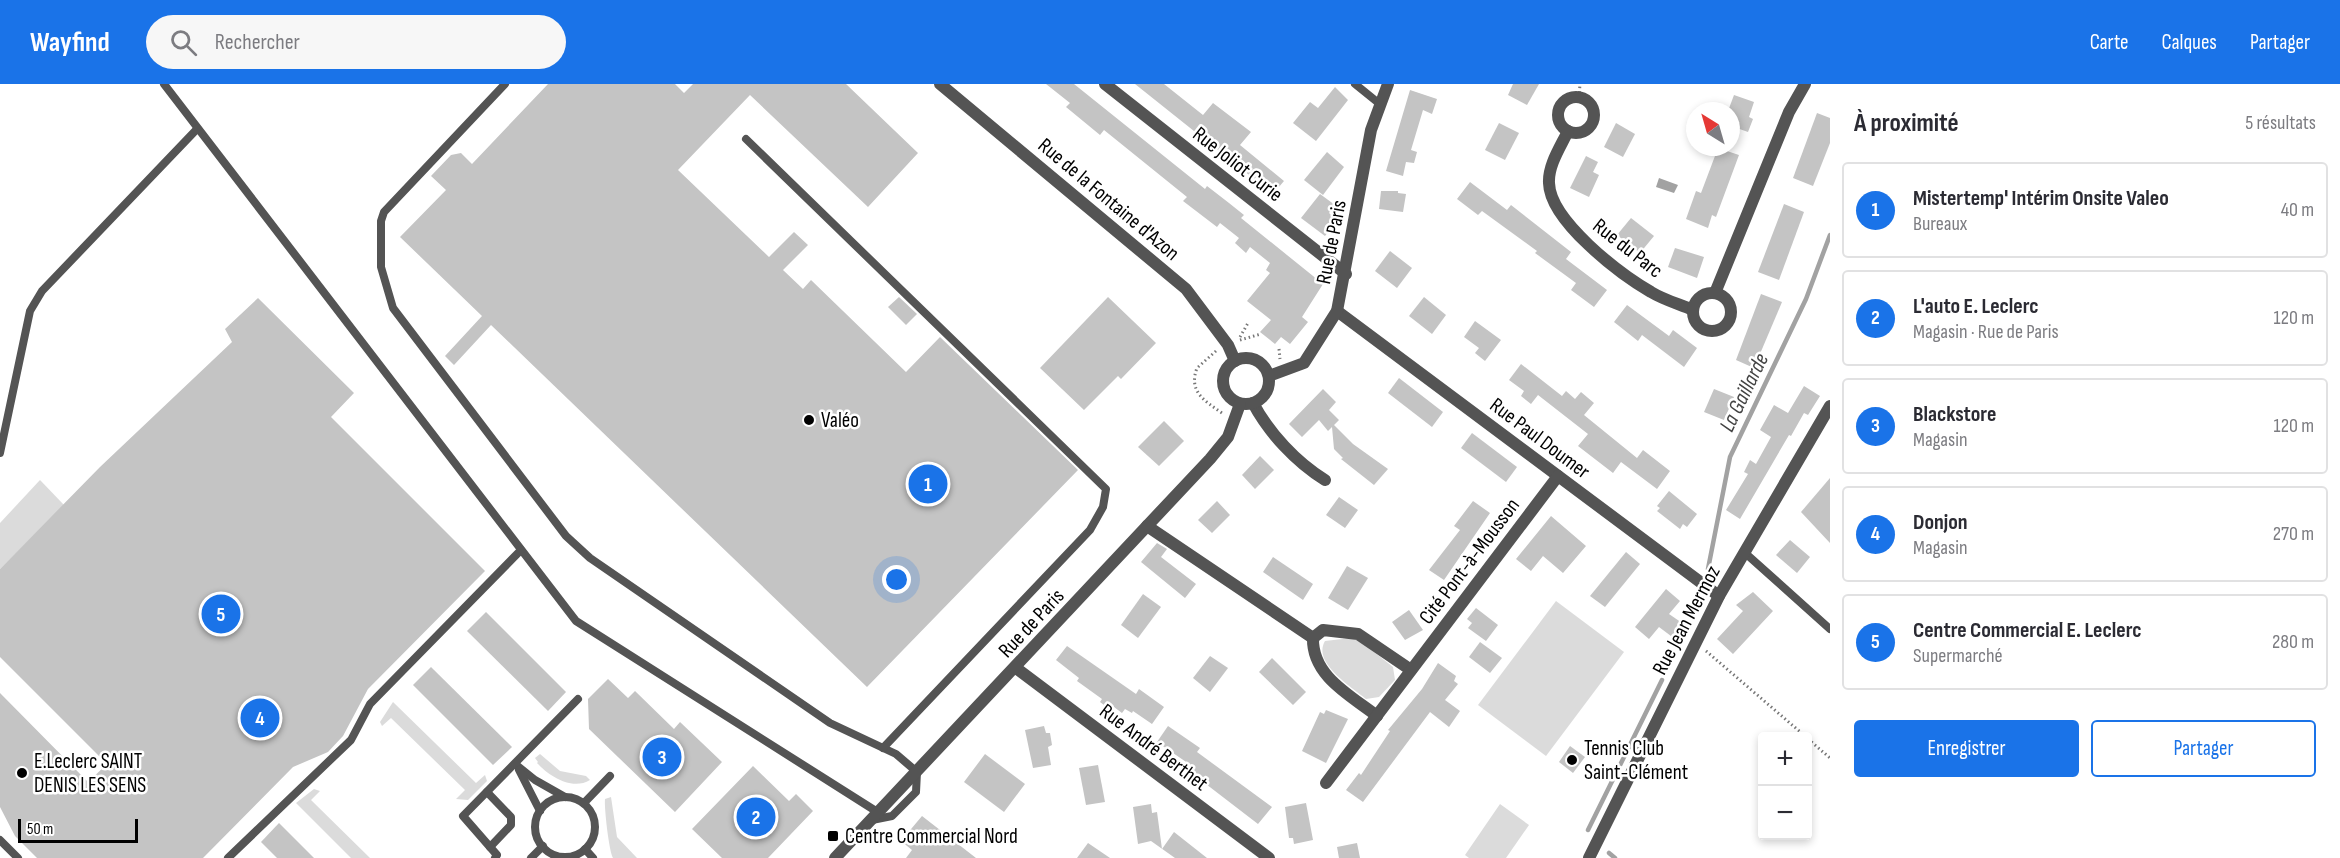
<!DOCTYPE html>
<html lang="fr">
<head>
<meta charset="utf-8">
<style>
	:root { --surface:#fff; --page:#f7f7f7; --text:#2b2b33; --muted:#7c7c81; --line:#e1e1e2; --accent:#1a73e8 }
	body { margin:0; font-family:"Sofia Sans Condensed",sans-serif; background:var(--page); color:var(--text) }
	.controls { position:absolute; right:18px; bottom:18px; display:grid; overflow:hidden; border-radius:6px; box-shadow:0 3px 9px #0003 }
	.controls button { width:54px; height:54px; display:grid; place-items:center; padding:0; border:0; border-bottom:2px solid var(--line); background:var(--surface); color:var(--text); font:30px sans-serif }
	.compass { position:absolute; left:1686px; top:18px; width:54px; height:54px; border-radius:50%; background:var(--surface); box-shadow:0 3px 9px #0003; rotate:323deg }
	.scale { position:absolute; left:18px; bottom:15px; width:120px; box-sizing:border-box; padding-left:6px; border:3px solid #000; border-top:0; font-size:16px; line-height:21px; white-space:nowrap; color:#000; -webkit-text-stroke:4px #fff; paint-order:stroke }
	.you { position:absolute; left:897px; top:496px; width:21px; height:21px; margin:-15px; border:4px solid #fff; border-radius:50%; background:#1a73e8; box-shadow:0 0 0 9px #1a73e833 }
	.badge { display:grid; place-items:center; width:39px; height:39px; border-radius:50%; background:var(--accent); color:#fff; font-size:20px; font-weight:700 }
	.pin { position:absolute; translate:-50% -50%; border:3px solid #fff; box-shadow:0 2px 6px #0006 }
	.list { margin:0; padding:0; list-style:none }
	h2 { display:flex; justify-content:space-between; align-items:center; height:78px; margin:0; padding:0 24px; font-size:26px }
	h2 small { font-size:20px; font-weight:400; color:var(--muted) }
	.list li { display:grid; grid-template-columns:39px 1fr auto; gap:18px; align-items:center; box-sizing:border-box; height:96px; margin:0 12px 12px; padding:0 12px; border:2px solid var(--line); border-radius:6px }
	.list b { display:block; font-size:22px; white-space:nowrap }
	.list p { margin:0; font-size:20px; white-space:nowrap; color:var(--muted) }
	.list em { font-size:20px; font-style:normal; color:var(--muted) }
	.actions { display:flex; gap:12px; padding:18px 24px }
	.actions a { flex:1; padding:14px 0; border:2px solid var(--accent); border-radius:6px; text-align:center; font-size:21px; color:var(--accent) }
	.actions .main { background:var(--accent); color:#fff }
	.icon { flex:none; width:33px; height:33px; fill:none; stroke:currentColor; stroke-width:2; stroke-linecap:round; stroke-linejoin:round }
	.map { position:relative; flex:none; width:1830px; height:774px; overflow:hidden }
	header { display:flex; align-items:center; gap:36px; box-sizing:border-box; height:84px; padding:0 30px; background:var(--accent); color:#fff }
	header strong { font-size:28px }
	nav { display:flex; gap:33px; margin-inline-start:auto; font-size:21px }
	.search { width:420px; height:54px; background:var(--page); display:flex; align-items:center; gap:15px; box-sizing:border-box; padding:0 21px; border-radius:33px; color:var(--muted); font-size:22px }
	main { display:flex }
	aside { flex:1; background:var(--surface) }
	.map>svg:first-child { display:block }
	.green { fill:#dbdbdb }
	.water { fill:#a2a2a2 }
	.lines { fill:none; stroke-linecap:round; stroke-linejoin:round }
	.stream { stroke:#a2a2a2; stroke-width:4.5 }
	.building { fill:#c4c4c4 }
	.path { stroke:#767676; stroke-width:3; stroke-dasharray:1.5 3; stroke-linecap:butt }
	.service { stroke:#545454; stroke-width:8 }
	.minor { stroke:#545454; stroke-width:12 }
	.tertiary { stroke:#545454; stroke-width:12 }
	.poi-dot { fill:#000; stroke:#fff; stroke-width:2 }
	.labels { text-anchor:middle; stroke-width:5; stroke-linejoin:round; paint-order:stroke }
	.street-label { font-size:21px; fill:#000; stroke:#fff }
	.poi-label { font-size:21px; fill:#000; stroke:#fff; text-anchor:start }
	.water-label { font-size:22px; font-style:italic; fill:#434343; stroke:#fff }
</style>
</head>
<body>
<header>
<strong>Wayfind</strong>
<div class="search"><svg class="icon" aria-label="search" viewBox="0 0 24 24"><circle cx="10" cy="10" r="6"/><path d="M15 15l6 6"/></svg>Rechercher</div>
<nav><a>Carte</a><a>Calques</a><a>Partager</a></nav>
</header>
<main>
<div class="map">
<svg width="1830" height="774" viewBox="0 0 1830 774">
	<rect width="100%" height="100%" fill="#fff"/>
	<!-- green -->
	<g class="green">
		<path d="M40,396L64,421L0,485V439Z"/>
		<path d="M1556,517L1624,568L1546,672L1478,621Z"/>
		<path d="M1351,554L1359,556L1393,583L1395,596L1379,613L1366,615C1352,603 1312,579 1325,557Z"/>
		<path d="M393,618L476,699L485,691L487,697L468,716L456,715L465,706L391,634L382,642L380,638Z"/>
		<path d="M540,670L560,687L586,692L590,696C572,707 549,692 537,679L538,678L535,674Z"/>
		<path d="M314,705L320,707L311,716L370,774H351L296,719Z"/>
		<path d="M611,713L617,753L637,774H613C609,767 604,723 605,715Z"/>
		<path d="M1500,720L1529,741L1506,774H1469L1465,771Z"/>
	</g>
	<!-- water -->
	<path class="water" d="M1659,94L1678,101L1674,109L1656,103Z"/>
	<g class="lines">
		<!-- stream -->
		<g class="stream">
			<path d="M1708,485L1730,373L1806,215L1830,151"/>
			<path d="M1588,746L1662,596"/>
			<path d="M1609,769L1615,774"/>
		</g>
	</g>
	<!-- building -->
	<g class="building">
		<path d="M548,0H675L684,9L693,0H846L918,69L868,123L750,11L678,86L769,173L794,148L808,161L783,186L803,205L811,196L906,288L940,253L1078,386L867,603L491,241L454,281L445,272L482,232L400,153L446,106L431,92L451,71L461,69L472,80Z"/>
		<path d="M1046,0H1074L1205,105L1207,102L1229,119L1244,131L1241,134L1323,200L1302,233L1308,238L1290,260L1281,253L1275,260L1260,248L1271,236L1247,217L1270,189L1266,186L1270,179L1250,163L1246,169L1235,159L1239,154L1220,139L1217,143L1183,117L1187,113L1104,46L1100,51L1066,23L1070,19Z"/>
		<path d="M1135,0H1164L1203,31L1213,19L1251,48L1240,61L1284,97L1273,110Z"/>
		<path d="M1513,0H1539L1527,21L1508,11Z"/>
		<path d="M1335,3L1348,16L1316,57L1293,39L1310,18L1318,24Z"/>
		<path d="M1410,6L1437,15L1432,30L1423,26L1411,66L1417,68L1414,79L1406,78L1403,92L1386,87Z"/>
		<path d="M1734,11L1754,18L1749,33L1753,35L1748,48L1731,42V27H1728Z"/>
		<path d="M1817,29L1830,34V59L1813,102L1793,94Z"/>
		<path d="M1499,39L1519,49L1505,76L1485,66Z"/>
		<path d="M1616,39L1635,50L1623,73L1604,63Z"/>
		<path d="M1718,64L1739,71L1716,133L1712,131L1708,144L1686,135L1696,107L1701,109Z"/>
		<path d="M1327,68L1344,83L1323,111L1304,96Z"/>
		<path d="M1586,72L1598,78L1593,88L1599,91L1589,113L1570,104Z"/>
		<path d="M1470,98L1507,126L1511,121L1571,168L1566,175L1607,206L1594,223L1571,206L1576,199L1535,169L1537,167L1482,127L1478,131L1457,115Z"/>
		<path d="M1381,107H1398V109L1406,110L1403,128L1379,125Z"/>
		<path d="M1320,110L1335,121L1329,129L1337,136L1325,152L1301,134Z"/>
		<path d="M1784,120L1804,128L1779,196L1758,188Z"/>
		<path d="M1631,134L1654,152L1640,169L1617,151Z"/>
		<path d="M1675,164L1704,173L1697,194L1668,183Z"/>
		<path d="M1390,167L1412,184L1397,204L1375,187Z"/>
		<path d="M1761,210L1782,218L1754,284L1736,276Z"/>
		<path d="M899,213L917,230L906,241L888,223Z"/>
		<path d="M1108,213L1156,259L1121,295L1118,292L1084,326L1040,284Z"/>
		<path d="M1424,213L1446,231L1432,250L1409,232Z"/>
		<path d="M258,214L354,309L331,333L485,487L368,605L343,652L328,668L293,683L203,774H37L15,752L0,723V609L88,698L107,680L0,573V485L100,383L232,258L225,245Z"/>
		<path d="M1627,221L1669,252L1673,246L1697,264L1684,283L1642,251L1638,257L1614,238Z"/>
		<path d="M1475,237L1501,256L1485,277L1475,269L1479,264L1464,253Z"/>
		<path d="M1521,280L1562,312L1566,307L1575,315L1581,308L1594,319L1584,331L1637,374L1643,366L1670,387L1657,405L1621,378L1613,389L1578,362L1588,350L1538,311L1531,320L1521,312L1524,307L1509,296Z"/>
		<path d="M1399,294L1443,328L1432,343L1388,309Z"/>
		<path d="M1804,302L1820,312L1808,331L1804,329L1791,352L1789,351L1740,435L1726,426L1748,390L1744,388L1750,376L1756,380L1771,353L1760,346L1774,321L1788,329Z"/>
		<path d="M1323,305L1336,318L1329,326L1339,336L1334,341L1353,360L1388,385L1374,401L1341,375L1343,374L1334,365L1332,343L1328,347L1319,336L1302,353L1289,340Z"/>
		<path d="M1714,305L1734,313L1724,336L1704,328Z"/>
		<path d="M1164,337L1184,357L1159,382L1138,363Z"/>
		<path d="M1472,349L1517,383L1506,398L1461,364Z"/>
		<path d="M1260,372L1274,386L1255,405L1242,391Z"/>
		<path d="M1830,394V459L1801,428Z"/>
		<path d="M1669,407L1697,430L1687,443L1683,440L1680,445L1657,427L1660,424L1657,422Z"/>
		<path d="M1339,413L1358,426L1345,444L1326,431Z"/>
		<path d="M1217,417L1230,431L1212,449L1198,436Z"/>
		<path d="M1473,417L1490,429L1444,496L1429,486L1460,446L1454,442Z"/>
		<path d="M1551,432L1586,462L1563,489L1543,472L1531,487L1516,475Z"/>
		<path d="M1790,456L1810,473L1797,489L1776,471Z"/>
		<path d="M1157,459L1167,465L1161,473L1196,500L1185,514L1141,478Z"/>
		<path d="M1626,468L1640,480L1605,523L1590,512Z"/>
		<path d="M1273,473L1313,500L1303,516L1263,488Z"/>
		<path d="M1347,482L1368,494L1348,526L1328,514Z"/>
		<path d="M1666,505L1680,517L1669,530L1685,541L1675,555L1659,543L1649,555L1635,543Z"/>
		<path d="M1753,508L1773,527L1733,570L1717,555L1743,527L1736,521Z"/>
		<path d="M1143,510L1161,523L1138,554L1121,541Z"/>
		<path d="M1476,524L1498,541L1486,557L1468,544L1472,539L1467,535Z"/>
		<path d="M1409,526L1423,546L1405,556L1392,538Z"/>
		<path d="M486,528L566,608L548,627L467,547Z"/>
		<path d="M1480,558L1502,574L1490,589L1469,573Z"/>
		<path d="M1067,562L1136,610L1139,605L1164,623L1152,640L1133,627L1132,629L1125,625L1122,629L1114,623L1112,627L1100,618L1102,615L1077,597L1079,594L1056,576Z"/>
		<path d="M1210,572L1228,584L1210,608L1193,594Z"/>
		<path d="M1272,574L1306,608L1293,621L1259,588Z"/>
		<path d="M1438,579L1456,592L1454,597L1458,600L1445,616L1460,627L1449,643L1430,628L1363,718L1346,706L1359,689L1361,691L1390,647L1388,646L1422,605Z"/>
		<path d="M431,583L512,663L493,681L413,601Z"/>
		<path d="M608,595L628,614L635,607L674,645L680,638L722,678L675,728L589,645L588,615Z"/>
		<path d="M1326,626L1348,635L1326,679L1302,667L1320,628L1324,630Z"/>
		<path d="M1044,642L1046,649H1050L1052,661L1048,663L1051,681L1033,684L1025,646Z"/>
		<path d="M1168,642L1200,664L1197,668L1272,723L1258,740L1189,687L1192,682L1157,658Z"/>
		<path d="M1570,662L1585,673L1573,689L1559,678Z"/>
		<path d="M985,670L1025,700L1004,728L964,698Z"/>
		<path d="M1098,681L1105,718L1086,721L1079,684Z"/>
		<path d="M753,682L789,717L796,710L813,727L768,774H722L692,745Z"/>
		<path d="M1306,719L1313,756L1294,760L1293,754H1289L1285,723Z"/>
		<path d="M1151,720L1152,729L1157,728L1162,765L1174,748L1207,774H1175L1151,757L1138,760L1133,723Z"/>
		<path d="M922,732L976,774H906L912,766L901,757Z"/>
		<path d="M279,739L314,774H277L261,758Z"/>
		<path d="M1088,759L1110,774H1077Z"/>
		<path d="M1357,759L1360,774H1339L1337,763Z"/>
	</g>
	<g class="lines">
		<!-- path -->
		<g class="path">
			<path d="M1579,13L1580,0"/>
			<path d="M1240,253L1248,239"/>
			<path d="M1240,256L1261,250"/>
			<path d="M1279,265L1280,275"/>
			<path d="M1216,267L1197,284C1188,308 1205,317 1222,329"/>
			<path d="M1706,567L1805,652"/>
			<path d="M1808,655L1830,674"/>
		</g>
		<!-- service -->
		<g class="service">
			<path d="M164,0L576,537L879,729"/>
			<path d="M505,0L384,128L381,137V183L393,224L566,452L590,474L830,639L896,670L917,688L916,708L892,732L872,736"/>
			<path d="M1355,0L1381,21"/>
			<path d="M746,55L1106,405L1103,423L1090,446L883,664"/>
			<path d="M0,369L30,227L42,207L197,45"/>
			<path d="M1744,468L1830,545"/>
			<path d="M515,680L535,696L565,713"/>
			<path d="M519,686L540,727"/>
			<path d="M487,708L511,733V741L490,763"/>
			<circle cx="565" cy="743" r="30"/>
			<path d="M584,719L610,692"/>
			<path d="M0,756L18,774"/>
			<path d="M585,765L593,774"/>
			<path d="M228,774L351,656L370,620L521,466"/>
			<path d="M495,774L497,771L463,732L578,615"/>
			<path d="M531,774L543,762"/>
		</g>
		<!-- minor -->
		<g class="minor">
			<path d="M940,0L1186,205L1228,261L1235,277"/>
			<path d="M1105,0L1346,190"/>
			<circle cx="1576" cy="31" r="18"/>
			<path d="M1568,47C1561,62 1548,81 1549,99C1550,137 1620,190 1651,208C1664,216 1679,220 1693,226"/>
			<path d="M1715,209L1789,28L1805,0"/>
			<circle cx="1712" cy="228" r="19"/>
			<path d="M1337,227L1719,512"/>
			<path d="M1253,319C1269,349 1296,378 1325,396"/>
			<path d="M1147,442L1313,554"/>
			<path d="M1016,584L1269,774"/>
			<path d="M1377,632C1350,611 1312,592 1313,554L1323,546L1358,550L1411,586"/>
			<path d="M1326,699L1558,392"/>
			<path d="M1589,774L1719,512L1830,322"/>
		</g>
		<!-- tertiary -->
		<g class="tertiary">
			<circle cx="1246" cy="297" r="23"/>
			<path d="M1269,292L1304,279L1337,227L1371,46L1388,0"/>
			<path d="M835,774L1210,375L1228,353L1240,320"/>
		</g>
	</g>
	<!-- markers -->
	<g class="poi-dot">
		<circle cx="809" cy="336" r="6"/>
		<circle cx="1572" cy="676" r="6"/>
		<circle cx="22" cy="689" r="6"/>
		<rect x="827" y="746" width="12" height="12" rx="3"/>
	</g>
	<g class="labels">
		<!-- street labels -->
		<g class="street-label">
			<text transform="translate(1238 80) rotate(38)" y="7">Rue Joliot Curie</text>
			<text transform="translate(1109 115) rotate(40)" y="7">Rue de la Fontaine d'Azon</text>
			<text transform="translate(1331 158) rotate(-79)" y="7">Rue de Paris</text>
			<text transform="translate(1628 164) rotate(38)" y="7">Rue du Parc</text>
			<text transform="translate(1540 354) rotate(37)" y="7">Rue Paul Doumer</text>
			<text transform="translate(1469 477) rotate(-53)" y="7">Cité Pont-à-Mousson</text>
			<text transform="translate(1686 536) rotate(-62)" y="7">Rue Jean Mermoz</text>
			<text transform="translate(1031 539) rotate(-47)" y="7">Rue de Paris</text>
			<text transform="translate(1154 663) rotate(37)" y="7">Rue André Berthet</text>
		</g>
		<!-- poi labels -->
		<g class="poi-label">
			<text x="821" y="343">Valéo</text>
			<text x="1584" y="671">Tennis Club<tspan x="1584" dy="24">Saint-Clément</tspan></text>
			<text x="34" y="684">E.Leclerc SAINT<tspan x="34" dy="24">DENIS LES SENS</tspan></text>
			<text x="845" y="759">Centre Commercial Nord</text>
		</g>
		<!-- water labels -->
		<g class="water-label">
			<text transform="translate(1743 308) rotate(-64)" y="8">La Gaillarde</text>
		</g>
	</g>
</svg>
<div class="controls">
<button>+</button>
<button>−</button>
</div>
<svg class="compass" viewBox="-18 -18 36 36"><path d="M0-13l5 13h-10z" fill="#e53935"/><path d="M0 13l5-13h-10z" fill="#7c7c81"/></svg>
<div class="scale">50 m</div>
<div class="you"></div>
<div class="pin badge" style="left:928px;top:400px">1</div>
<div class="pin badge" style="left:756px;top:733px">2</div>
<div class="pin badge" style="left:662px;top:673px">3</div>
<div class="pin badge" style="left:260px;top:634px">4</div>
<div class="pin badge" style="left:221px;top:530px">5</div>
</div>
<aside>
<h2>À proximité<small>5 résultats</small></h2>
<ul class="list">
<li><span class="badge">1</span><div><b>Mistertemp' Intérim Onsite Valeo</b><p>Bureaux</p></div><em>40 m</em></li>
<li><span class="badge">2</span><div><b>L'auto E. Leclerc</b><p>Magasin · Rue de Paris</p></div><em>120 m</em></li>
<li><span class="badge">3</span><div><b>Blackstore</b><p>Magasin</p></div><em>120 m</em></li>
<li><span class="badge">4</span><div><b>Donjon</b><p>Magasin</p></div><em>270 m</em></li>
<li><span class="badge">5</span><div><b>Centre Commercial E. Leclerc</b><p>Supermarché</p></div><em>280 m</em></li>
</ul>
<div class="actions"><a class="main">Enregistrer</a><a>Partager</a></div>
</aside>
</main>
</body>
</html>
